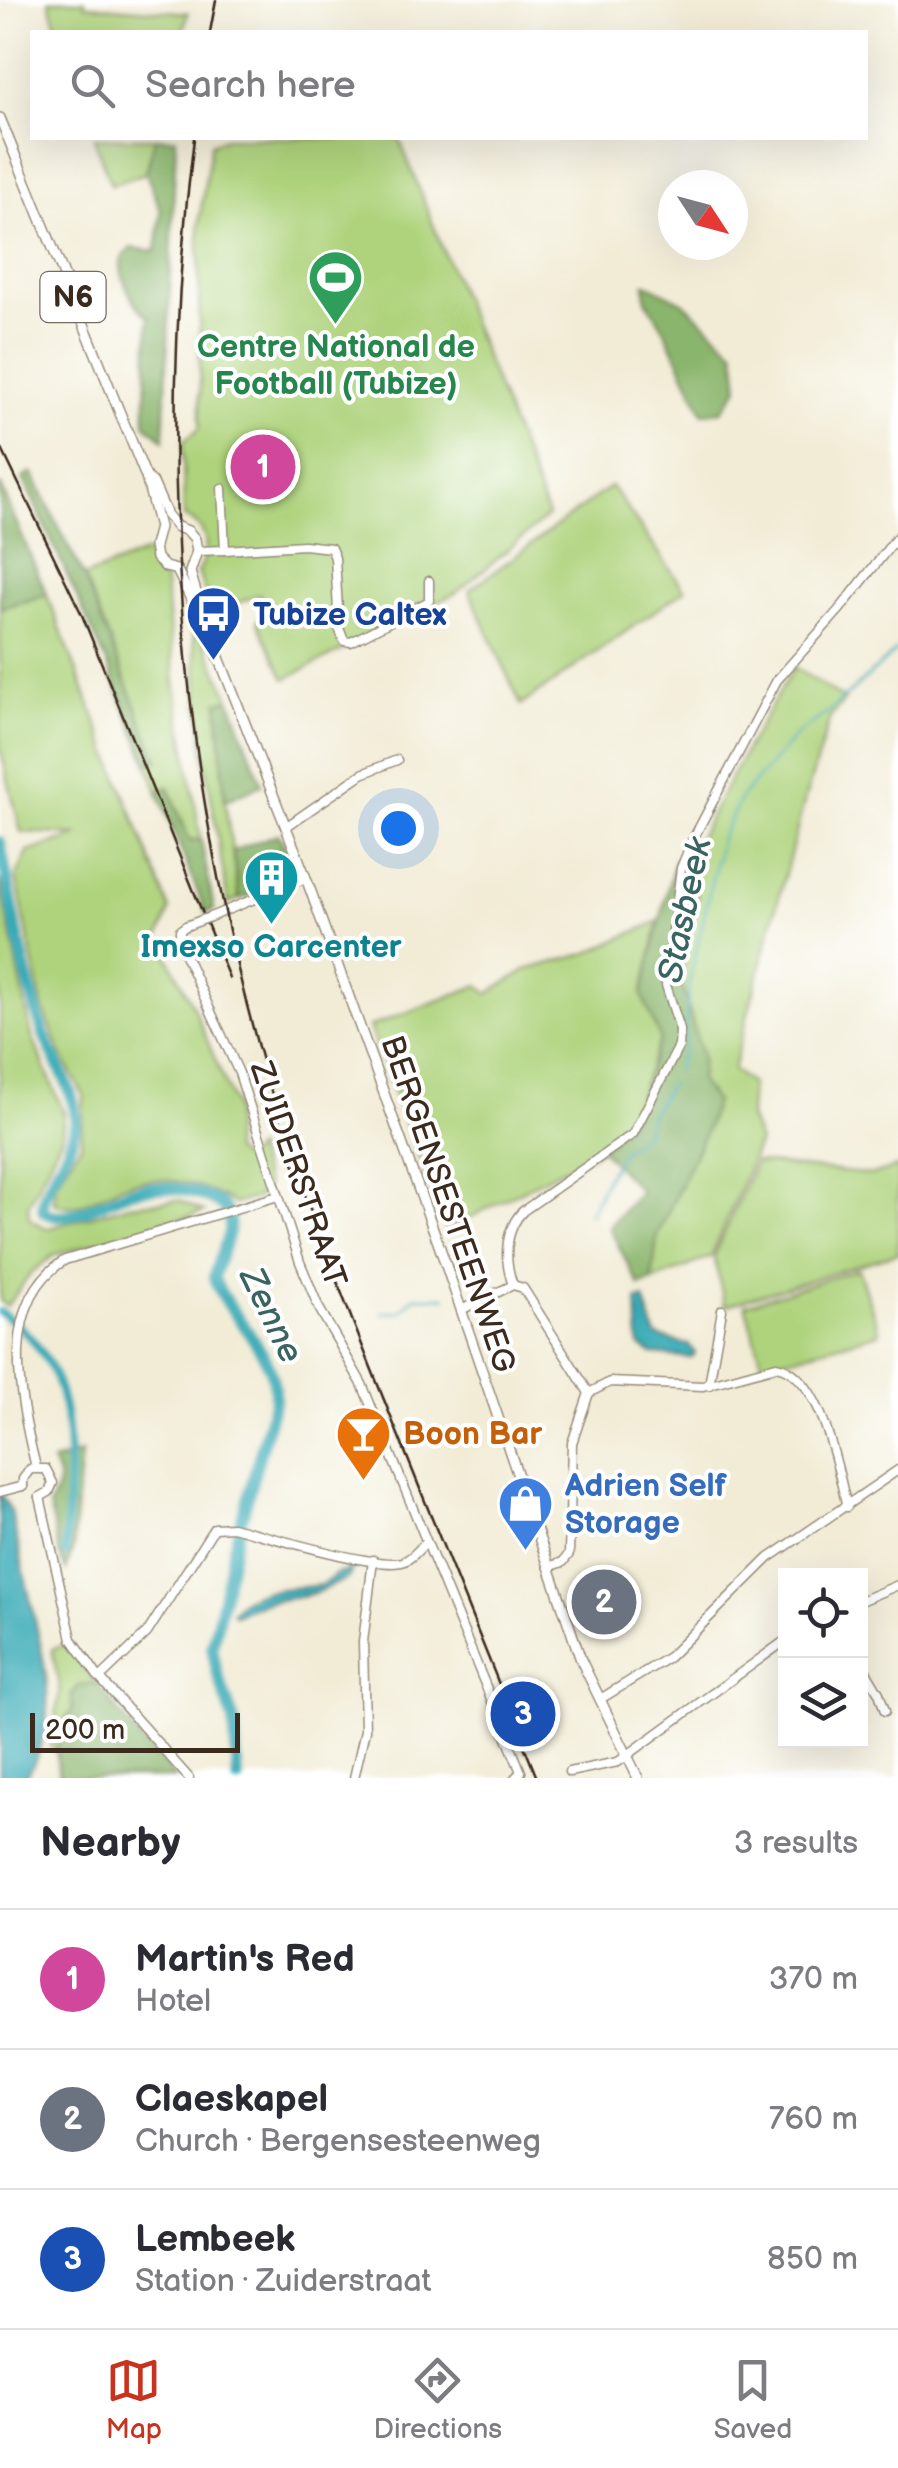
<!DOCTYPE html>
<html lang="en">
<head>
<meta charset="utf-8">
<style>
	:root { --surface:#fff; --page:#f2f2f3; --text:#2b2b33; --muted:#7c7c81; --line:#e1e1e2; --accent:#c8321e }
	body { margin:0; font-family:"Balsamiq Sans",sans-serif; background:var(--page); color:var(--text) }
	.controls { position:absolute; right:30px; bottom:30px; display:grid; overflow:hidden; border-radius:0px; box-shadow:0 10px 40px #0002 }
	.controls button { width:90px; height:90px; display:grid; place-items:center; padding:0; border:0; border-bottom:2px solid var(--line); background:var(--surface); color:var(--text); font:50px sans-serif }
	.compass { position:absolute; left:658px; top:170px; width:90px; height:90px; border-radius:50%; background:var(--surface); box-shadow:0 10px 40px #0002; rotate:126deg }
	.scale { position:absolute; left:30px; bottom:25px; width:210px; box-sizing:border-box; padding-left:10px; border:5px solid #3b2a1e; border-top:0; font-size:28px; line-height:35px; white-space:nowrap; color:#3b2a1e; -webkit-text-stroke:8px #fff; paint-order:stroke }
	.you { position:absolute; left:398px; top:828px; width:35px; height:35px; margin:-25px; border:8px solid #fff; border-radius:50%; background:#1a73e8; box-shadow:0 0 0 15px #1a73e833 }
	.badge { display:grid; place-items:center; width:65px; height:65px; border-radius:50%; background:var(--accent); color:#fff; font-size:32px; font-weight:700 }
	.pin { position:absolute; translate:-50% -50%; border:5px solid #fff; box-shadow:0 2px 10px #0006 }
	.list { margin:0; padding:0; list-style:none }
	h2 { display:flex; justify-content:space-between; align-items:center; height:130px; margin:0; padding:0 40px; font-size:42px }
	h2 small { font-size:32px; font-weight:400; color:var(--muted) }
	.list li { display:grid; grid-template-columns:65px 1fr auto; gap:30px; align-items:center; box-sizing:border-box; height:140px; padding:0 40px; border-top:2px solid var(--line) }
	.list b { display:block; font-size:38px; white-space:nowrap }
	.list p { margin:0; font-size:32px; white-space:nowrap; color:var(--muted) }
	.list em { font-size:32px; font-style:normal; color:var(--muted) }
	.icon { flex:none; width:55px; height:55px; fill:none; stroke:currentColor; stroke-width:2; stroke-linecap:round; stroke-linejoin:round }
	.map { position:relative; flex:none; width:898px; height:1778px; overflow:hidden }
	.search { position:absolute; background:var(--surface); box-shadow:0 10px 40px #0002; left:30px; right:30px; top:30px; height:110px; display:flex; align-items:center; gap:25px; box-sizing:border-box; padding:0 35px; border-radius:0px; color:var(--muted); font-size:38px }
	.sheet { height:550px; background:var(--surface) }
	nav { display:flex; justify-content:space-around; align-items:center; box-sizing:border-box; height:140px; border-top:2px solid var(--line); background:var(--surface); font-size:28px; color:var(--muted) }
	nav a { display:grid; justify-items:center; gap:5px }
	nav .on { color:var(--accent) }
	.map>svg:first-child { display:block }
	.green { fill:#aed37c; stroke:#747e4d; stroke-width:2.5 }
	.forest { fill:#8ab56c; stroke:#627045; stroke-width:2.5 }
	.water { fill:#39aab6; stroke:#3a6a6a; stroke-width:2.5 }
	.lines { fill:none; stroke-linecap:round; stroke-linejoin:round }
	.stream { stroke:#39aab6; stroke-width:2.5 }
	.canal { stroke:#39aab6; stroke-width:8 }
	.river { stroke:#39aab6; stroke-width:12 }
	.minor-casing { stroke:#968b7a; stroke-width:11 }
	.major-casing { stroke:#968b7a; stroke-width:12 }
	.minor { stroke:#fff; stroke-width:8 }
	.major { stroke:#fff; stroke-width:9 }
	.rail { stroke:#3b2a1e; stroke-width:2.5 }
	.minor-bridge-casing { stroke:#968b7a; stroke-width:11; stroke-linecap:butt }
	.minor-bridge { stroke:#fff; stroke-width:8 }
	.labels { text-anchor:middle; stroke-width:8; stroke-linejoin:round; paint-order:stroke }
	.shield { fill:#fff; stroke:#766a62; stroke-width:2.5 }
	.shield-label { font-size:30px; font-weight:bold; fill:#3b2a1e }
	.leisure-label { font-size:32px; font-weight:bold; fill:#27864d; stroke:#fff }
	.transit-label { font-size:32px; font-weight:bold; fill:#164399; stroke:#fff; text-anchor:start }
	.culture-label { font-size:32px; font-weight:bold; fill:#0d838f; stroke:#fff }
	.street-label { font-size:32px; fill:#3b2a1e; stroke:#fff }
	.food-label { font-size:32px; font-weight:bold; fill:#c56008; stroke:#fff; text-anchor:start }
	.shop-label { font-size:32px; font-weight:bold; fill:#366cbe; stroke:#fff; text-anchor:start }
	.water-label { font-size:35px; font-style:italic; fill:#3a6462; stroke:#fff }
</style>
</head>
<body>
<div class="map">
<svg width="898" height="1778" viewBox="0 0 898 1778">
	<rect width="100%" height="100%" fill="#fff"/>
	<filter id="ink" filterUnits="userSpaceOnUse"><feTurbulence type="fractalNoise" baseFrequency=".01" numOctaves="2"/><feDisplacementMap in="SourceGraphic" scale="20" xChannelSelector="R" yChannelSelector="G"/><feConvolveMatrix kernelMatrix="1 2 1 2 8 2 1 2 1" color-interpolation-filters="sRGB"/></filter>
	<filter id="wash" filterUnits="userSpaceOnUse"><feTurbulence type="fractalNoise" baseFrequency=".0048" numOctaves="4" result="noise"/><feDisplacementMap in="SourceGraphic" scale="40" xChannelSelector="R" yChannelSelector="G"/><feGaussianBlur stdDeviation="2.25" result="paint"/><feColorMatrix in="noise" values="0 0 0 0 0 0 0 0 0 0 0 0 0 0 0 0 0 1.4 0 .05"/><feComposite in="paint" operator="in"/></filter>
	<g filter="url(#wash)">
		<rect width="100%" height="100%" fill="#f2ecd6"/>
		<!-- green -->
		<g class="green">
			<path d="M49,0H85V5L188,13L183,32H59Z"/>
			<path d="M94,138H155L146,173L111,185Z"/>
			<path d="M225,138H399L548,516L456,593L285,679L257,621L267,611L260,594L212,613L198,572C210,550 210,527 184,517L183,442L200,428L199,222L211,144Z"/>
			<path d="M611,486L685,590L521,705L469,590Z"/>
			<path d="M147,552L151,563L164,576L175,683L201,840H189L169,787L158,792L148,764L157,761L84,577Z"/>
			<path d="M47,595L170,910L159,938L192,1004L235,1107L233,1151L244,1160L255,1149L266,1186L258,1197L234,1204C201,1184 165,1174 127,1184C103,1190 79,1216 54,1202L56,1183L81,1144L84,1096L61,1054L42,1005L16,877L28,852L79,835L21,832L0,748V608Z"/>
			<path d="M191,612L230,699L218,703L225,801L239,899L228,903L204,752Z"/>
			<path d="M794,667L845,700L830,718L805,799L733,1070L751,1084L749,1117L759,1142L711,1257L652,1281L656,1236L706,1130L715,1102L700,1082L702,1057L680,979L697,897L686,874L696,843L751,740Z"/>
			<path d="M0,879L32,1037L64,1113L62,1136L28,1205L29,1218L46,1229L129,1205L178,1200L204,1212L54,1255L32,1272L7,1306L0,1301Z"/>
			<path d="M659,921L643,993L660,1039L629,1123L601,1149L446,1230L369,1027L479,985L488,994L526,970L588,953Z"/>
			<path d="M755,1162L872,1175L898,1167V1253L725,1306L714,1257Z"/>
			<path d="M858,1269L880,1333L763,1365L745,1305Z"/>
			<path d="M68,1644L96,1683L84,1778L50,1746L60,1692L52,1649Z"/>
		</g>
		<!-- forest -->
		<g class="forest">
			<path d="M155,138H176L164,440L145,424L149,317C135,308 120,280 121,263C122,256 126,253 131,248L156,251L161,211L146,173Z"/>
			<path d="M645,283L683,302L735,351L739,387L722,411L703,413L664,329L646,300Z"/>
			<path d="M32,473L84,577L158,761L148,764L107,663L23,478Z"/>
			<path d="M0,484L47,595L0,608Z"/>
			<path d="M230,699L262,784L225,801L218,702Z"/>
			<path d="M168,787L189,840H201L214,910L206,913L158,792Z"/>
			<path d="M278,834C282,843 297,863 293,874C290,884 250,895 239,899L233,851Z"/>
			<path d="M675,860L690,878L697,897L680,979L702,1057L700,1082L715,1102L706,1130L657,1236L652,1281L639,1286L609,1227L640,1191L601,1149L629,1123L660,1039L642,994Z"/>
			<path d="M81,1453L73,1549L66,1570L59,1554L49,1506C58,1487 63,1481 52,1462Z"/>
			<path d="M96,1683L142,1741L176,1778H59C55,1752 54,1731 72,1711V1694L80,1685Z"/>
		</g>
		<!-- water -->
		<g class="water">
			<path d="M644,1299L656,1336L689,1345L695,1353L692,1358L652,1354L639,1345L637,1300Z"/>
			<path d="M0,1493L11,1511C18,1544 25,1577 33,1611C47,1674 60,1718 26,1778H0Z"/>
			<path d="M350,1562L354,1564L349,1577C340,1582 330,1587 320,1591C291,1602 262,1597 236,1615L232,1612C247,1585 293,1590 320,1585C331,1582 333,1571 346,1572Z"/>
		</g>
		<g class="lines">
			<!-- stream -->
			<g class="stream">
				<path d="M676,1072L684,1045L689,983L721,838L741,797L799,732L826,714L898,649"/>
				<path d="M589,1214L607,1176L624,1149L645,1133L651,1113L671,1083"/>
				<path d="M382,1313L400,1312L414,1297H446"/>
			</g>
			<!-- canal -->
			<path class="canal" d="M0,1312C86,1366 69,1467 65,1554"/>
			<!-- river -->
			<path class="river" d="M0,842C12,904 22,968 42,1029C51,1057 72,1083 75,1114C79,1152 35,1189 44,1212C68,1226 107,1198 132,1191C156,1185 177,1187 200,1195C212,1199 226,1205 229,1218C233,1237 216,1259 214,1278C230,1319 276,1350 275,1399L235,1543L212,1647L217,1673L234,1721L238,1778"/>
		</g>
	</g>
	<g filter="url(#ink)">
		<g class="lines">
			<defs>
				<g id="minor">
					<path d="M225,550L304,545L331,548L335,558L339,628L344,641L351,642L429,601V581"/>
					<path d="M197,551L225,550L222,488"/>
					<path d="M287,826L362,774L397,760"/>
					<path d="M210,917L306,878"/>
					<path d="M186,926L180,930V944L239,1073L300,1262L319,1308L362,1384L521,1772L515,1778"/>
					<path d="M461,1310L513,1285"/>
					<path d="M709,1385L722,1310"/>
					<path d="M589,1393L610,1382L703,1386L776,1366C822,1374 837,1468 847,1507"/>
					<path d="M36,1467C17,1393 0,1300 65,1260L278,1196"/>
					<path d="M23,1486V1479L30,1469H46L53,1483L49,1492L40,1497"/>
					<path d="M0,1492L23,1486"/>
					<path d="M40,1497L72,1639L97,1675L189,1778"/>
					<path d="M549,1567L563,1562L569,1554L572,1443L589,1393L523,1288L513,1285C504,1261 504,1230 523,1211L633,1134L679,1046L680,1030L666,985L681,868L692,841L777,680L840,609L898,536"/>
					<path d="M860,1601L898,1585"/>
					<path d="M860,1661L879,1693L885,1711"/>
					<path d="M100,1678L147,1633L214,1528L232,1527C265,1535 375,1569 402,1562C412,1559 419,1549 426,1542"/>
					<path d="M602,1698L669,1657L769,1558L898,1470"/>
					<path d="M569,1772L618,1762L786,1640"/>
					<path d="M354,1778L365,1730L363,1642L373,1560"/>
				</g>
				<g id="major">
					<path d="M0,118L146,477L159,527L154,546L156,558L165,567L177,570L199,616L205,622"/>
					<path d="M146,477L153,483L167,515L177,527L188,531L195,539L197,551L190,572L205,622L306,878L440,1248L581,1660L638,1778"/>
				</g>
			</defs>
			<!-- minor casing -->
			<use href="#minor" class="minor-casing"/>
			<!-- major casing -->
			<use href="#major" class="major-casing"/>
			<!-- minor -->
			<use href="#minor" class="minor"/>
			<!-- major -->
			<use href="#major" class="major"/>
			<!-- rail -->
			<g class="rail">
				<path d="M210,32L216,0"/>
				<path d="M194,138C154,454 178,779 269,1085C305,1205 352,1321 399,1437C445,1551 491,1664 537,1778"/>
				<path d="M0,445L82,615L229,978"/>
			</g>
			<defs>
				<path id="minor-bridge" d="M186,926L210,917"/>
			</defs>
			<!-- minor-bridge casing -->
			<use href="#minor-bridge" class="minor-bridge-casing"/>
			<!-- minor-bridge -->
			<use href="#minor-bridge" class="minor-bridge"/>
		</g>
	</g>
	<!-- icons -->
	<defs>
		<symbol id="stadium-pin" viewBox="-11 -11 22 30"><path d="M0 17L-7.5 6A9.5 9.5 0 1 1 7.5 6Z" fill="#2e9e5b" stroke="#fff"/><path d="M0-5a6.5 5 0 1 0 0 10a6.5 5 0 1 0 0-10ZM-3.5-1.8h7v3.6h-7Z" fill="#fff"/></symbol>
		<symbol id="bus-pin" viewBox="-11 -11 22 30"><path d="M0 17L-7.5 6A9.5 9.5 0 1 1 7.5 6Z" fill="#1a4fb4" stroke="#fff"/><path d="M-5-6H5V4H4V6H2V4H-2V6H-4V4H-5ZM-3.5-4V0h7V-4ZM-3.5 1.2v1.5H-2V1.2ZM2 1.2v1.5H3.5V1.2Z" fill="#fff"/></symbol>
		<symbol id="building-pin" viewBox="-11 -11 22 30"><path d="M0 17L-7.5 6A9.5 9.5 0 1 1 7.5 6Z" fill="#0f9aa8" stroke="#fff"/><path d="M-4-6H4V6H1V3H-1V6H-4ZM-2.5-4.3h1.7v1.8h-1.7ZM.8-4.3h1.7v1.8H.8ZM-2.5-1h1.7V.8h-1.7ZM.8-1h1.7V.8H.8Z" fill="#fff"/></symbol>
		<symbol id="bar-pin" viewBox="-11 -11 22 30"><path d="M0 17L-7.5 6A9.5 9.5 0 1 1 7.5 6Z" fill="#e8710a" stroke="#fff"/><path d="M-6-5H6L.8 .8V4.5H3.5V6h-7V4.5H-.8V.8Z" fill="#fff"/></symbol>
		<symbol id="shop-pin" viewBox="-11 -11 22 30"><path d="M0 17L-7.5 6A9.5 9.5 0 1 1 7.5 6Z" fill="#3f7fe0" stroke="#fff"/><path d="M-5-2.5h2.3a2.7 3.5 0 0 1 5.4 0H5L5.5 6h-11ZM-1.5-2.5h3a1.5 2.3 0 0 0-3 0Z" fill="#fff"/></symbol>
	</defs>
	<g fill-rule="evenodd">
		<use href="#stadium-pin" x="304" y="246" width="63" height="86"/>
		<use href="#bus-pin" x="182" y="582" width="63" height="86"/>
		<use href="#building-pin" x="240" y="846" width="63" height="86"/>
		<use href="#bar-pin" x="332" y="1402" width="63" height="86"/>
		<use href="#shop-pin" x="494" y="1472" width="63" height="86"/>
	</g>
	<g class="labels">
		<!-- shield labels -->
		<rect class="shield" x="40.5" y="272" width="65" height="50" rx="8"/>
		<g class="shield-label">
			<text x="73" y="307">N6</text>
		</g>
		<!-- leisure labels -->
		<g class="leisure-label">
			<text x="336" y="357">Centre National de<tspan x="336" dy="37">Football (Tubize)</tspan></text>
		</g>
		<!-- transit labels -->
		<g class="transit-label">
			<text x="253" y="625">Tubize Caltex</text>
		</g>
		<!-- culture labels -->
		<g class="culture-label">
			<text x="271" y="957">Imexso Carcenter</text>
		</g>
		<!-- street labels -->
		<g class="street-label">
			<text transform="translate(299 1174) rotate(71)" y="11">ZUIDERSTRAAT</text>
			<text transform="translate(449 1204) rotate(71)" y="11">BERGENSESTEENWEG</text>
		</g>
		<!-- food labels -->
		<g class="food-label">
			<text x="403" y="1444">Boon Bar</text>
		</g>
		<!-- shop labels -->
		<g class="shop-label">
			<text x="565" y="1496">Adrien Self<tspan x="565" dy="37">Storage</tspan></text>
		</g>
		<!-- water labels -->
		<g class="water-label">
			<text transform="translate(684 910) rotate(-78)" y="12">Stasbeek</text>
			<text transform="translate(272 1315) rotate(64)" y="12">Zenne</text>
		</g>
	</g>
</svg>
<div class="controls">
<button><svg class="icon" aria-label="locate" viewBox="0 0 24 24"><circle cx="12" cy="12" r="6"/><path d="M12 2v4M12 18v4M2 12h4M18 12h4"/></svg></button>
<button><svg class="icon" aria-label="layers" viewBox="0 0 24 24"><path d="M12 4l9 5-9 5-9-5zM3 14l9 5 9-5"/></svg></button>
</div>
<svg class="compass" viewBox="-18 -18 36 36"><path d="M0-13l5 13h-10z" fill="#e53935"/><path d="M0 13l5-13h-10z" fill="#7c7c81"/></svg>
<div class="scale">200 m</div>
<div class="you"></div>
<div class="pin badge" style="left:263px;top:467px;background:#d1479c">1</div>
<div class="pin badge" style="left:604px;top:1602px;background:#6b7280">2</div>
<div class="pin badge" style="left:523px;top:1714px;background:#1a4fb4">3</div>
<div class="search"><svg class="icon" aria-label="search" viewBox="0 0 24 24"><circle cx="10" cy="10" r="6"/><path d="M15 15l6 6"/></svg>Search here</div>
</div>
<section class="sheet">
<h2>Nearby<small>3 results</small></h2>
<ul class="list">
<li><span class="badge" style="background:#d1479c">1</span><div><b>Martin's Red</b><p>Hotel</p></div><em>370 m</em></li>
<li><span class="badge" style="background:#6b7280">2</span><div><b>Claeskapel</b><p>Church · Bergensesteenweg</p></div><em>760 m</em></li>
<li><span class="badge" style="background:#1a4fb4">3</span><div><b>Lembeek</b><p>Station · Zuiderstraat</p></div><em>850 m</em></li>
</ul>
</section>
<nav>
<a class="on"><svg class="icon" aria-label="map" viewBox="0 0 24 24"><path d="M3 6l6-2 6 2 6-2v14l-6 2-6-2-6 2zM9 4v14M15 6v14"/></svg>Map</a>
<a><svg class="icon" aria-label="directions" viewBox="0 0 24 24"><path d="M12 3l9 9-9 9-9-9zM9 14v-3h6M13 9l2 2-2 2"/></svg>Directions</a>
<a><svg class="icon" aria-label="saved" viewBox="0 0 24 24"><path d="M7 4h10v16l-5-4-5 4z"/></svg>Saved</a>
</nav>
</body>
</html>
